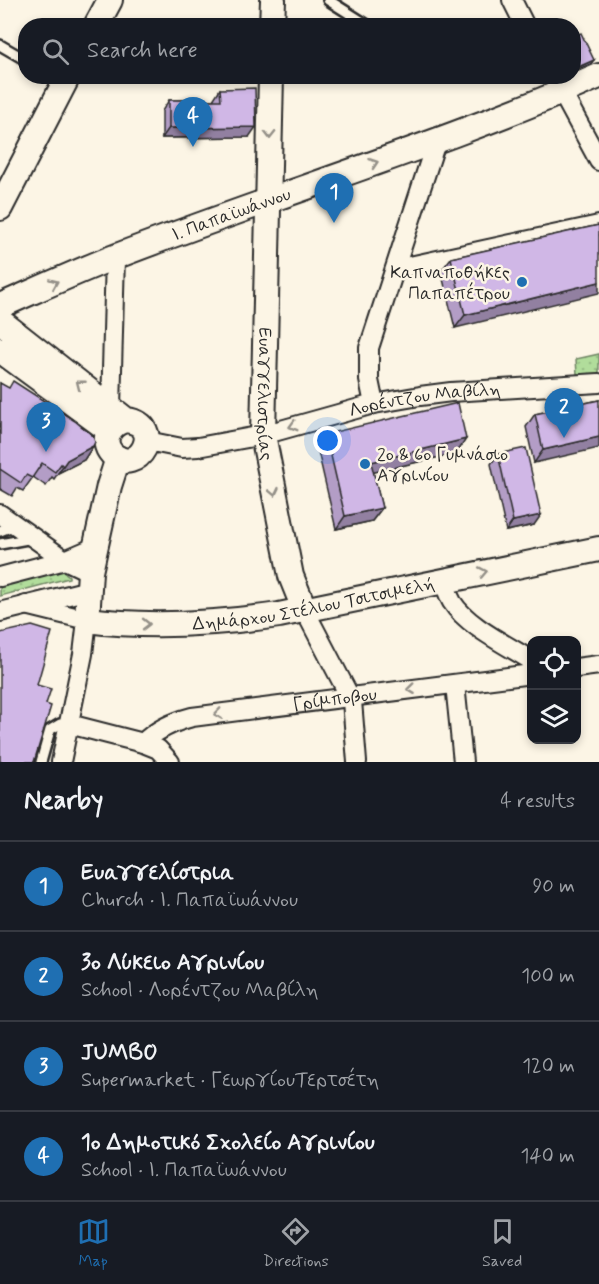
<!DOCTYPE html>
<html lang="en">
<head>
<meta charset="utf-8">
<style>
	:root { --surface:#171b24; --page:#20242c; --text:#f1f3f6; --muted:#9ea1a6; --line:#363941; --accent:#1f6fb2 }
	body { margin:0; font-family:Mynerve,sans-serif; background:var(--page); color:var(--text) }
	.controls { position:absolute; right:18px; bottom:18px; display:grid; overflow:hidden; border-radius:12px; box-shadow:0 3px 9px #0003 }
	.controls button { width:54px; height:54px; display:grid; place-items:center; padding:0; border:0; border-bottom:2px solid var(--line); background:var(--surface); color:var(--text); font:30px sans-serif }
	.you { position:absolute; left:328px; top:441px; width:21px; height:21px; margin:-15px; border:4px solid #fff; border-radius:50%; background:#1a73e8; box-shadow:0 0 0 9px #1a73e833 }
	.badge { display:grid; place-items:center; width:39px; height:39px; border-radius:50%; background:var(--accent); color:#fff; font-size:20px; font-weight:700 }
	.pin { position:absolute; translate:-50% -50px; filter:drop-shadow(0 2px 3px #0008) }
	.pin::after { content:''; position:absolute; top:32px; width:21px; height:18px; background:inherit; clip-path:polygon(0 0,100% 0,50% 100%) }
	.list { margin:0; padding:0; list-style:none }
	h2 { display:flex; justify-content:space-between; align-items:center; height:78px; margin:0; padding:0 24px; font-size:26px }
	h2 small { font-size:20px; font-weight:400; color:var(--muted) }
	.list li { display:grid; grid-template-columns:39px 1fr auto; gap:18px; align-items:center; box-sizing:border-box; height:90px; padding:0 24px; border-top:2px solid var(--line) }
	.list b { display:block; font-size:22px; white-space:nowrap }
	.list p { margin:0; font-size:20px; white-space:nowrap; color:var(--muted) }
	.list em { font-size:20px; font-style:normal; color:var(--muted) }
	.icon { flex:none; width:33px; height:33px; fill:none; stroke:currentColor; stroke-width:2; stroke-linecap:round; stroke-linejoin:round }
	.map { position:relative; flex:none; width:599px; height:762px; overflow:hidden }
	.search { position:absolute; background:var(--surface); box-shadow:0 3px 9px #0003; left:18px; right:18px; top:18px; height:66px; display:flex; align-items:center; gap:15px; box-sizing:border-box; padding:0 21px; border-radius:24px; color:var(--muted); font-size:22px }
	.sheet { height:438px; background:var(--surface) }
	nav { display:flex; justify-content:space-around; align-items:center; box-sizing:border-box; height:84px; border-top:2px solid var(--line); background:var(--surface); font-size:16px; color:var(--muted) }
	nav a { display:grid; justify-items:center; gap:3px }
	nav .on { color:var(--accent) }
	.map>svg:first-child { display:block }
	.grass { fill:url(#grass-dots); stroke:#6e8463; stroke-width:1.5 }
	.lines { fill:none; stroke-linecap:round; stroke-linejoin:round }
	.lane-casing { stroke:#2b2b2b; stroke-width:14 }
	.street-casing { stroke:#2b2b2b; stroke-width:22 }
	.secondary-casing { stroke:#2b2b2b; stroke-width:28 }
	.lane { stroke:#fcf5e5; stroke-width:9 }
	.street { stroke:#fcf5e5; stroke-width:18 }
	.secondary { stroke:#fcf5e5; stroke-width:24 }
	.wall { fill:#b39dc6; stroke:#2b2b2b; stroke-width:1.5 }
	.shaded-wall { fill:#9280a1; stroke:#2b2b2b; stroke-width:1.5 }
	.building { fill:#d0b7e6; stroke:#2b2b2b; stroke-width:1.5 }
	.oneway { stroke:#949088 }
	.poi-dot { fill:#1f6fb2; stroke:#fcf5e5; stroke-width:2 }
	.labels { text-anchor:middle; stroke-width:5; stroke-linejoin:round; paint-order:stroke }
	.street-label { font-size:18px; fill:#2b2b2b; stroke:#fcf5e5 }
	.poi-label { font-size:18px; fill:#2b2b2b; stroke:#fcf5e5; text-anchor:end }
</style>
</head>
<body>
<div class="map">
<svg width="599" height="762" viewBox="0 0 599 762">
	<defs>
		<pattern id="grass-dots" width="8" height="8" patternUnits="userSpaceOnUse" patternTransform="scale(1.5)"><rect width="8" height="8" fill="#b1dd9b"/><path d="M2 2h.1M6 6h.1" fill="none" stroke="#98be86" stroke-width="1.8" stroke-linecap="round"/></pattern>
	</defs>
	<rect width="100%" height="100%" fill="#fcf5e5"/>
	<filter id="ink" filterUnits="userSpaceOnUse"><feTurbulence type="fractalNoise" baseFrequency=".0167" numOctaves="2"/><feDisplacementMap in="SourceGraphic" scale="12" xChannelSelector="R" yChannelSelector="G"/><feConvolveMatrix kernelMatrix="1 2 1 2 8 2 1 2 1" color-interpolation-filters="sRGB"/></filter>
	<g filter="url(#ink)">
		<!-- grass -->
		<g class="grass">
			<path d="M599,354V373L577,374L576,359Z"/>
			<path d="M59,568L69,576V578L0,596V583Z"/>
		</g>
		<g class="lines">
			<defs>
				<g id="lane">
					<path d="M328,0L369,26"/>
					<path d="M0,45L26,60"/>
					<path d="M0,531L15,525"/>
					<path d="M0,544L33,538"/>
					<path d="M41,762L50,730L60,724H69"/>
				</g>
				<g id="street">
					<path d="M512,0L525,26"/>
					<path d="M553,76L599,161"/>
					<path d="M396,269L599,225"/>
					<path d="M374,404L369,380V348L436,142"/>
					<path d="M111,408L115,256"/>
					<path id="s1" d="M147,441L182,448L198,447L263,435L374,404L420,396L451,392L599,383"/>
					<path d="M0,514L65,560L90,572"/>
					<path d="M0,577L65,560L95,547"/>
					<path d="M443,580C446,587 448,595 452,602C467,626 507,645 532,661"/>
					<path d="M26,605L87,620L83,654L61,762"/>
					<path d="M305,611L352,701L357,762"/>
					<path d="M0,612L89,590"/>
					<path d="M576,668L599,665"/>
					<path d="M455,684L463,762"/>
					<path d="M69,724L143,743L158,749L170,762"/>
					<path id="s2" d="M143,743C157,729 173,722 192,717L532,674"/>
				</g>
				<g id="secondary">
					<path d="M96,26L110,0"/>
					<path d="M272,26L273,0"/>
					<path id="s3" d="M271,76L263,435L291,576L305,611"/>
					<path d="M0,208L68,76"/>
					<path id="s4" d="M0,306C39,289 78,271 117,256C277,194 442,145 599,76"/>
					<path d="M0,321L126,420C168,425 137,479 112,454C99,440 111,423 126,420"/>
					<path d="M0,350L109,430"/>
					<path id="s5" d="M118,458L109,486L90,572L87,620C151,628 216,624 279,615L599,549"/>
				</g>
			</defs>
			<!-- lane casing -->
			<use href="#lane" class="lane-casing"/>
			<!-- street casing -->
			<use href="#street" class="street-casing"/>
			<!-- secondary casing -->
			<use href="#secondary" class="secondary-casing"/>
			<!-- lane -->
			<use href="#lane" class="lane"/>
			<!-- street -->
			<use href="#street" class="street"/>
			<!-- secondary -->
			<use href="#secondary" class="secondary"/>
		</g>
		<!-- wall -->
		<g class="wall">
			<path d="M220,89L249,137L162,138V111L169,100H213Z"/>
			<path d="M599,225L455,328L441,271L451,258Z"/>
			<path d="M0,383L93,446L84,460L58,473L54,479L52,477L46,486L33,477L23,491L17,488L12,496L0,489Z"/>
			<path d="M599,400L534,463L526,427L535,414Z"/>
			<path d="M326,434L457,453L373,472L382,508L372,521L336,529L317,447Z"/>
			<path d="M498,454L534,525L506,531L491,464Z"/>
		</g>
		<!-- shaded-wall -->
		<g class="shaded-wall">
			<path d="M594,60L591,64L573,71L576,68Z"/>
			<path d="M256,127L249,137L162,138L169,128Z"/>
			<path d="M599,282V293L455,328L465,315Z"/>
			<path d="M599,437V448L534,463L543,450Z"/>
			<path d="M466,439L457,453L362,475L371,462Z"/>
			<path d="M93,446L84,460L58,473L67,460Z"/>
			<path d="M382,508L372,521L336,529L345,516Z"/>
			<path d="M541,515L534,525L506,531L513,521Z"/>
		</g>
		<!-- building -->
		<g class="building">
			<path d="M581,33L594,60L576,68L573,62V37Z"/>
			<path d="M255,88L256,127L169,128V100H221L220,89Z"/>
			<path d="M599,225V282L465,315L451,258Z"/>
			<path d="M13,381L75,421L93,436L95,442L93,446L67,460L63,466L61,464L55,472L42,463L32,478L26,475L21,483L0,469V383L9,388Z"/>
			<path d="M599,400V437L543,450L535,414Z"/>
			<path d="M458,403L466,439L371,462L382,508L345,516L326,434Z"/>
			<path d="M526,448L541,515L513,521L498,454Z"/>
			<path d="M32,626L52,632L37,685L51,689L46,704L51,706L34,762H0V633Z"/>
		</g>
		<!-- one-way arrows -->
		<defs><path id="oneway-chevron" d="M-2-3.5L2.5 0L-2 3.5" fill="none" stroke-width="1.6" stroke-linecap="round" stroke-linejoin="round" transform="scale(1.5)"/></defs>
		<g class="oneway">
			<use href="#oneway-chevron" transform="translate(270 135) rotate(91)"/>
			<use href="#oneway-chevron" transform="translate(374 163) rotate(-19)"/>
			<use href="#oneway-chevron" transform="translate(54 283) rotate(-23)"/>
			<use href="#oneway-chevron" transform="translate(80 384) rotate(-142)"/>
			<use href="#oneway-chevron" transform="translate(293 426) rotate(164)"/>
			<use href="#oneway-chevron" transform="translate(274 492) rotate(78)"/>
			<use href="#oneway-chevron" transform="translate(483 572) rotate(-11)"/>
			<use href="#oneway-chevron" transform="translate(146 624)"/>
			<use href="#oneway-chevron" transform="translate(411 689) rotate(173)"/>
			<use href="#oneway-chevron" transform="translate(218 714) rotate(172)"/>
		</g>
	</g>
	<!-- markers -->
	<g class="poi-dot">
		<circle cx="522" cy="282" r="6"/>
		<circle cx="365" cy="464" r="6"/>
	</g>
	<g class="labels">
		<!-- street labels -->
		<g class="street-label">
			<text dy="6" stroke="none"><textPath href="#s4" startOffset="249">Ι. Παπαϊωάννου</textPath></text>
			<text dy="6" stroke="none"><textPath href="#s3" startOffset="318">Ευαγγελιστρίας</textPath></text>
			<text dy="6" stroke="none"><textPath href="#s1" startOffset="284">Λορέντζου Μαβίλη</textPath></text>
			<text dy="6" stroke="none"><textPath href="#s5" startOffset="394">Δημάρχου Στέλιου Τσιτσιμελή</textPath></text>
			<text dy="6" stroke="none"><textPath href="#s2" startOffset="200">Γρίμποβου</textPath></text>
		</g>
		<!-- poi labels -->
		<g class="poi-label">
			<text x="510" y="278">Καπναποθήκες<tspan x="510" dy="21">Παπαπέτρου</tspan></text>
			<text x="377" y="460" text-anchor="start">2ο &amp; 6ο Γυμνάσιο<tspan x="377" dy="21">Αγρινίου</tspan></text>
		</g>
	</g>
</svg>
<div class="controls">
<button><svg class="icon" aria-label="locate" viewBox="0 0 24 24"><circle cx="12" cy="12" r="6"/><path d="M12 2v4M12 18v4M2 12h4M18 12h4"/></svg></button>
<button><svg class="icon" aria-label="layers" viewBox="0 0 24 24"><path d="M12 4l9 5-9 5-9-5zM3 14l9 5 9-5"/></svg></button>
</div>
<div class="you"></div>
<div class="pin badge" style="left:334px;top:223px">1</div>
<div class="pin badge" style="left:564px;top:438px">2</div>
<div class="pin badge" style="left:46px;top:452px">3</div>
<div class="pin badge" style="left:193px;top:147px">4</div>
<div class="search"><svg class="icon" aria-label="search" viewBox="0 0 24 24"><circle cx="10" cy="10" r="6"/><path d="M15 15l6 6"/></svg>Search here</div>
</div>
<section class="sheet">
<h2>Nearby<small>4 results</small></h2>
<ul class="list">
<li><span class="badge">1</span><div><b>Ευαγγελίστρια</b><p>Church · Ι. Παπαϊωάννου</p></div><em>90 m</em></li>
<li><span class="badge">2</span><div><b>3ο Λύκειο Αγρινίου</b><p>School · Λορέντζου Μαβίλη</p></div><em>100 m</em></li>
<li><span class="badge">3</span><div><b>JUMBO</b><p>Supermarket · ΓεωργίουΤερτσέτη</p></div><em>120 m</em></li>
<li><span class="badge">4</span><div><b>1ο Δημοτικό Σχολείο Αγρινίου</b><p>School · Ι. Παπαϊωάννου</p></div><em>140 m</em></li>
</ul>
</section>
<nav>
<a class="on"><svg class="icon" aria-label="map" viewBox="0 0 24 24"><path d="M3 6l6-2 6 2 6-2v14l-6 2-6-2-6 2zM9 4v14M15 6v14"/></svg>Map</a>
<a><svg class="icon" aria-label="directions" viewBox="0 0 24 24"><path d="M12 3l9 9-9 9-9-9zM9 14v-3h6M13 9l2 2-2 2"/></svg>Directions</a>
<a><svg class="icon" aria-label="saved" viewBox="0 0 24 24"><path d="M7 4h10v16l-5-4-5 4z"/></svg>Saved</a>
</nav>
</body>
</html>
